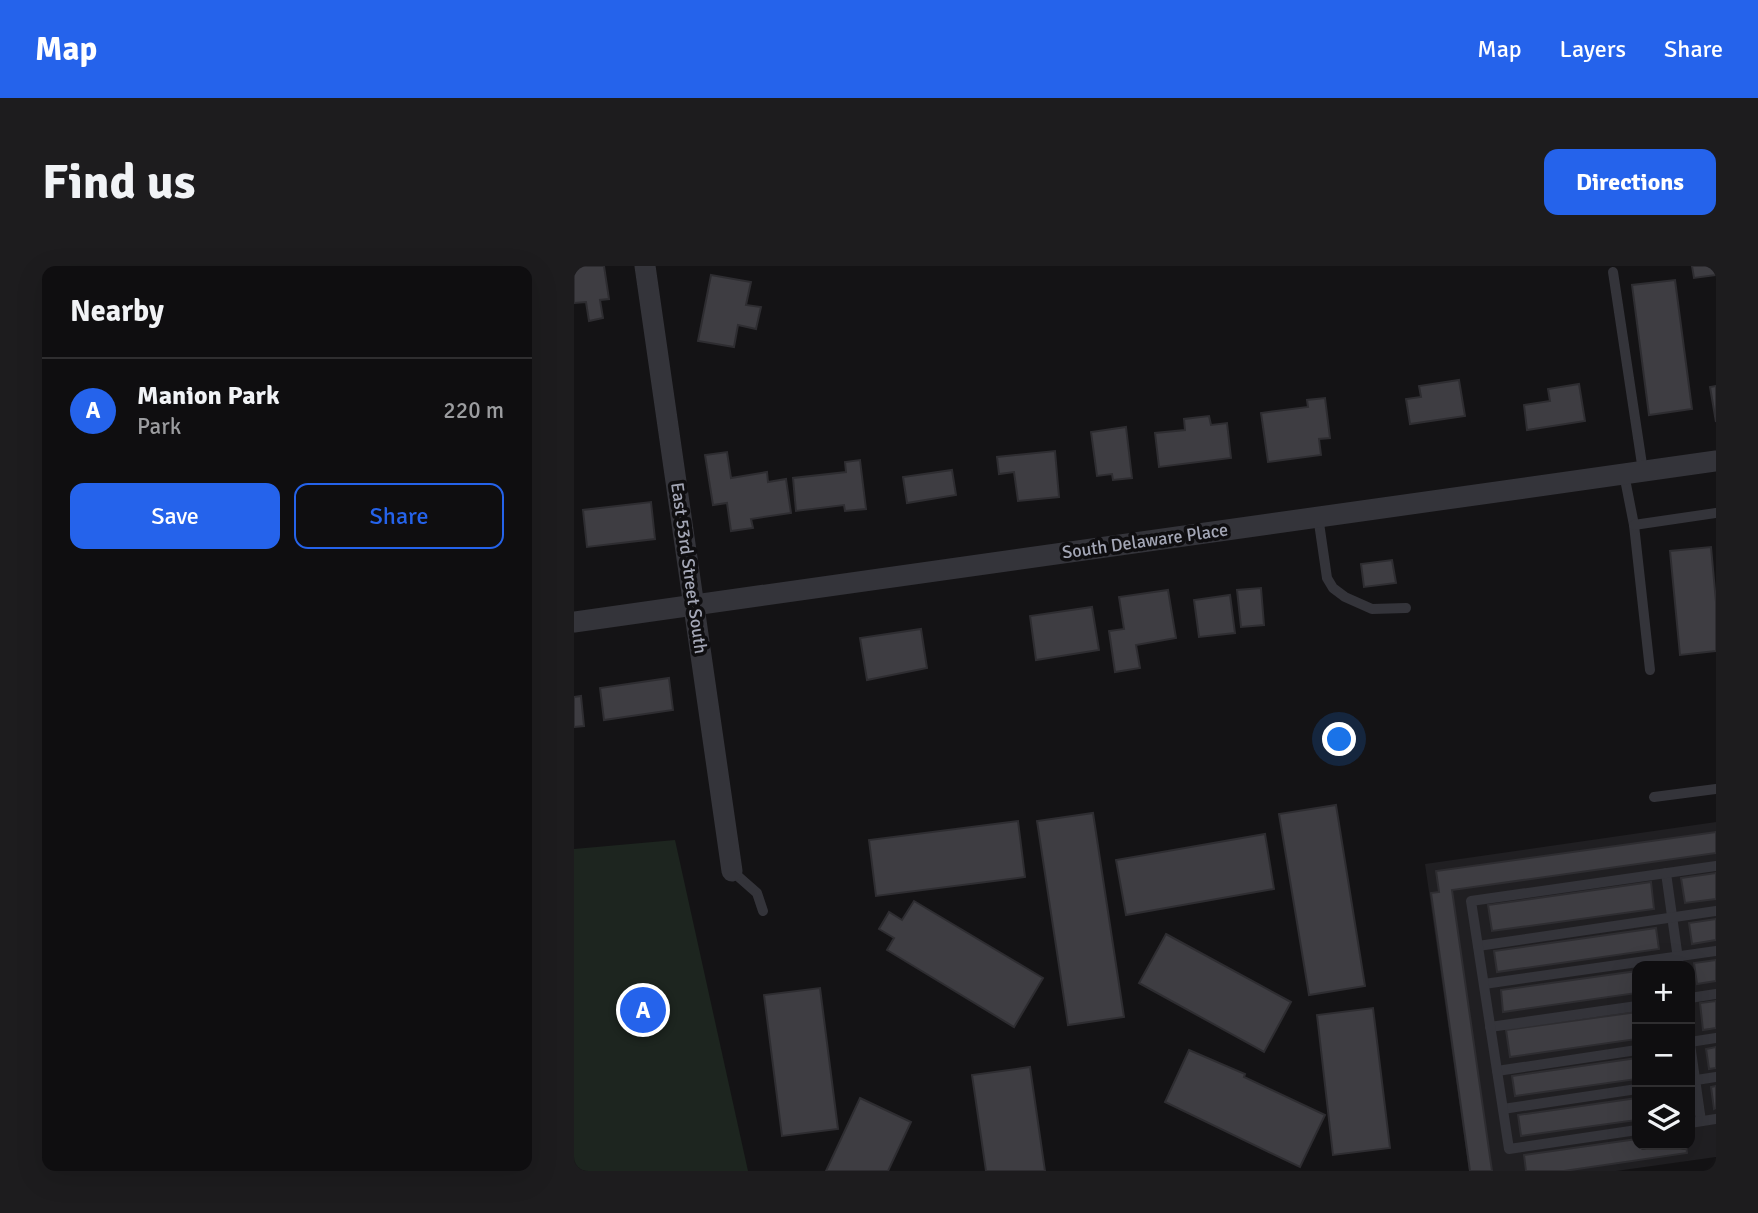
<!DOCTYPE html>
<html lang="en">
<head>
<meta charset="utf-8">
<style>
	:root { --surface:#0f0e10; --page:#1d1c1e; --text:#f1f3f6; --muted:#9b9c9f; --line:#2f2e30; --accent:#2563eb }
	body { margin:0; font-family:Signika,sans-serif; background:var(--page); color:var(--text) }
	.controls { position:absolute; right:21px; bottom:21px; display:grid; overflow:hidden; border-radius:14px; box-shadow:0 7px 28px #0002 }
	.controls button { width:63px; height:63px; display:grid; place-items:center; padding:0; border:0; border-bottom:2px solid var(--line); background:var(--surface); color:var(--text); font:35px sans-serif }
	.you { position:absolute; left:766px; top:474px; width:24px; height:24px; margin:-18px; border:5px solid #fff; border-radius:50%; background:#1a73e8; box-shadow:0 0 0 10px #1a73e833 }
	.badge { display:grid; place-items:center; width:46px; height:46px; border-radius:50%; background:var(--accent); color:#fff; font-size:23px; font-weight:700 }
	.pin { position:absolute; translate:-50% -50%; border:4px solid #fff; box-shadow:0 2px 7px #0006 }
	.list { margin:0; padding:0; list-style:none }
	h2 { display:flex; justify-content:space-between; align-items:center; height:91px; margin:0; padding:0 28px; font-size:30px }
	h2 small { font-size:23px; font-weight:400; color:var(--muted) }
	.list li { display:grid; grid-template-columns:46px 1fr auto; gap:21px; align-items:center; box-sizing:border-box; height:105px; padding:0 28px; border-top:2px solid var(--line) }
	.list b { display:block; font-size:26px; white-space:nowrap }
	.list p { margin:0; font-size:23px; white-space:nowrap; color:var(--muted) }
	.list em { font-size:23px; font-style:normal; color:var(--muted) }
	.actions { display:flex; gap:14px; padding:21px 28px }
	.actions a { flex:1; padding:16px 0; border:2px solid var(--accent); border-radius:14px; text-align:center; font-size:24px; color:var(--accent) }
	.actions .main { background:var(--accent); color:#fff }
	.icon { flex:none; width:38px; height:38px; fill:none; stroke:currentColor; stroke-width:2; stroke-linecap:round; stroke-linejoin:round }
	.map { position:relative; flex:none; width:1142px; height:905px; overflow:hidden; border-radius:14px }
	header { display:flex; align-items:center; gap:42px; box-sizing:border-box; height:98px; padding:0 35px; background:var(--accent); color:#fff }
	header strong { font-size:33px }
	nav { display:flex; gap:38px; margin-inline-start:auto; font-size:24px }
	.intro { display:flex; align-items:center; justify-content:space-between; box-sizing:border-box; height:168px; padding:0 42px }
	h1 { margin:0; font-size:49px }
	.button { padding:18px 32px; border-radius:14px; background:var(--accent); color:#fff; font-size:24px; font-weight:700 }
	main { display:flex; gap:42px; padding:0 42px }
	aside { flex:1; background:var(--surface); border-radius:14px; box-shadow:0 7px 28px #0002 }
	.map>svg:first-child { display:block }
	.built { fill:#201f22; fill-rule:evenodd }
	.green { fill:#1d251f }
	.building { fill:#3e3d42; stroke:#2e2d31; stroke-width:2 }
	.lines { fill:none; stroke-linecap:round; stroke-linejoin:round }
	.lane { stroke:#34343a; stroke-width:10 }
	.street { stroke:#34343a; stroke-width:21 }
	.labels { text-anchor:middle; stroke-width:7; stroke-linejoin:round; paint-order:stroke }
	.street-label { font-size:18px; fill:#a4a7b6; stroke:#0f0e10 }
</style>
</head>
<body>
<header>
<strong>Map</strong>
<nav><a>Map</a><a>Layers</a><a>Share</a></nav>
</header>
<div class="intro"><h1>Find us</h1><a class="button">Directions</a></div>
<main>
<aside>
<h2>Nearby<small></small></h2>
<ul class="list">
<li><span class="badge">A</span><div><b>Manion Park</b><p>Park</p></div><em>220 m</em></li>
</ul>
<div class="actions"><a class="main">Save</a><a>Share</a></div>
</aside>
<div class="map">
<svg width="1142" height="905" viewBox="0 0 1142 905">
	<rect width="100%" height="100%" fill="#141315"/>
	<!-- built -->
	<path class="built" d="M1142,556V891L1042,905H895L851,598ZM1063,700H1116V879H1063Z"/>
	<!-- green -->
	<path class="green" d="M101,574L174,905H0V583Z"/>
	<!-- building -->
	<g class="building">
		<path d="M0,0H30L35,33L26,34L29,52L15,55L12,36L0,37Z"/>
		<path d="M1118,0H1142V9L1120,12Z"/>
		<path d="M137,9L177,16L172,39L187,41L182,63L164,59L160,81L124,75Z"/>
		<path d="M1101,14L1118,143L1075,149L1058,19Z"/>
		<path d="M885,114L891,150L836,158L832,133L847,131L845,120Z"/>
		<path d="M1005,118L1011,155L953,164L950,139L976,135L974,123Z"/>
		<path d="M1142,120V156L1136,121Z"/>
		<path d="M751,132L756,172L745,173L747,189L694,196L687,147L734,141L733,134Z"/>
		<path d="M635,150L637,159L653,157L657,192L585,201L581,167L611,164L610,153Z"/>
		<path d="M552,161L558,212L539,214L538,208L523,210L517,166Z"/>
		<path d="M481,185L485,231L444,235L440,206L425,208L423,191Z"/>
		<path d="M153,186L157,212L193,206L194,216L212,213L217,247L177,253L179,262L157,265L153,237L139,239L131,189Z"/>
		<path d="M286,194L292,243L271,245L270,239L222,245L219,212L272,206L271,196Z"/>
		<path d="M378,204L382,229L333,237L329,211Z"/>
		<path d="M77,236L81,273L13,281L9,244Z"/>
		<path d="M1137,281L1142,336V385L1106,389L1096,285Z"/>
		<path d="M818,294L822,317L790,321L787,298Z"/>
		<path d="M687,322L690,359L667,361L663,324Z"/>
		<path d="M594,324L602,372L562,379L566,402L541,406L535,365L550,363L545,331Z"/>
		<path d="M656,329L661,367L625,371L620,334Z"/>
		<path d="M518,341L525,384L462,394L456,350Z"/>
		<path d="M347,363L353,402L293,414L286,372Z"/>
		<path d="M95,412L99,444L30,454L26,422Z"/>
		<path d="M7,430L10,460L0,461V431Z"/>
		<path d="M762,539L791,720L735,729L705,548Z"/>
		<path d="M519,547L550,751L494,759L463,555Z"/>
		<path d="M444,555L451,611L302,630L295,574Z"/>
		<path d="M1142,566V587L878,624L918,905H896L857,627L865,626L862,605Z"/>
		<path d="M691,568L700,623L552,649L542,594Z"/>
		<path d="M1142,607V633L1111,637L1107,612Z"/>
		<path d="M1077,616L1080,643L918,665L914,639Z"/>
		<path d="M340,635L469,712L440,761L313,684L320,672L305,663L315,646L328,654Z"/>
		<path d="M1142,653V674L1118,678L1115,657Z"/>
		<path d="M1082,662L1085,683L923,706L920,685Z"/>
		<path d="M592,668L717,736L690,786L565,717Z"/>
		<path d="M1142,694V715L1123,718L1120,697Z"/>
		<path d="M1063,705V727L929,746L927,724Z"/>
		<path d="M246,722L264,863L208,870L190,729Z"/>
		<path d="M1142,735V762L1129,764L1126,737Z"/>
		<path d="M799,742L816,882L759,889L743,749Z"/>
		<path d="M1063,746V773L936,791L932,764Z"/>
		<path d="M1142,781V802L1135,803L1132,783Z"/>
		<path d="M615,784L671,808L670,811L751,849L726,901L591,836Z"/>
		<path d="M1063,792V813L941,830L938,810Z"/>
		<path d="M456,801L471,905H412L398,809Z"/>
		<path d="M1142,820V842L1140,843L1137,821Z"/>
		<path d="M286,832L337,856L314,905H252Z"/>
		<path d="M1063,832V854L947,870L944,849Z"/>
		<path d="M1063,873V879H1112L1113,887L990,905H952L950,889Z"/>
	</g>
	<g class="lines">
		<!-- lane -->
		<g class="lane">
			<path d="M1039,6L1069,205"/>
			<path d="M1050,208L1060,259L1076,404"/>
			<path d="M744,250L753,312L759,322L771,331L798,343L832,342"/>
			<path d="M1060,259L1142,247"/>
			<path d="M1080,531L1142,523"/>
			<path d="M158,605L183,627L189,645"/>
			<path d="M1092,607L1105,700"/>
			<path d="M904,680L1142,645"/>
			<path d="M910,718L1142,685"/>
			<path d="M1116,732L1142,728"/>
			<path d="M916,761L1063,740"/>
			<path d="M1116,776L1142,772"/>
			<path d="M1116,778L1127,855"/>
			<path d="M923,805L1063,784"/>
			<path d="M1116,815L1142,811"/>
			<path d="M929,843L1063,823"/>
			<path d="M1116,857L1142,853"/>
			<path d="M1063,864L935,883L897,635L1142,600"/>
		</g>
		<!-- street -->
		<g class="street">
			<path d="M71,0L158,605"/>
			<path d="M0,356L1142,195"/>
		</g>
	</g>
	<g class="labels">
		<!-- street labels -->
		<g class="street-label">
			<text transform="translate(571 275) rotate(-8)" y="6">South Delaware Place</text>
			<text transform="translate(115 302) rotate(82)" y="6">East 53rd Street South</text>
		</g>
	</g>
</svg>
<div class="controls">
<button>+</button>
<button>−</button>
<button><svg class="icon" aria-label="layers" viewBox="0 0 24 24"><path d="M12 4l9 5-9 5-9-5zM3 14l9 5 9-5"/></svg></button>
</div>
<div class="you"></div>
<div class="pin badge" style="left:69px;top:744px">A</div>
</div>
</main>
</body>
</html>
